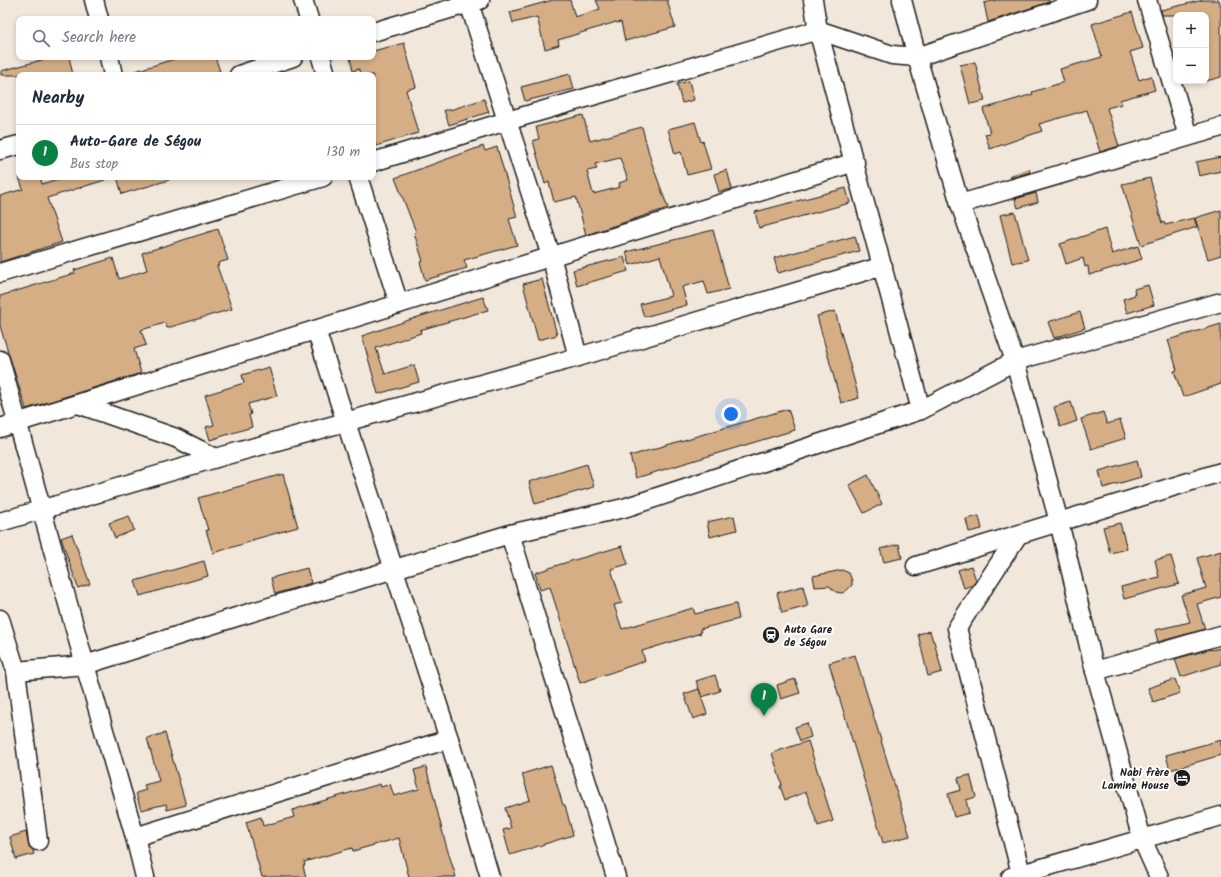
<!DOCTYPE html>
<html lang="en">
<head>
<meta charset="utf-8">
<style>
	:root { --surface:#fff; --page:#f2f2f3; --text:#1f2937; --muted:#747a83; --line:#e0e1e3; --accent:#0b8043 }
	body { margin:0; font-family:Kalam,sans-serif; background:var(--page); color:var(--text) }
	.controls { position:absolute; right:12px; top:12px; display:grid; overflow:hidden; border-radius:8px; box-shadow:0 2px 6px #0003 }
	.controls button { width:36px; height:36px; display:grid; place-items:center; padding:0; border:0; border-bottom:1px solid var(--line); background:var(--surface); color:var(--text); font:20px sans-serif }
	.you { position:absolute; left:731px; top:414px; width:14px; height:14px; margin:-10px; border:3px solid #fff; border-radius:50%; background:#1a73e8; box-shadow:0 0 0 6px #1a73e833 }
	.badge { display:grid; place-items:center; width:26px; height:26px; border-radius:50%; background:var(--accent); color:#fff; font-size:13px; font-weight:700 }
	.pin { position:absolute; translate:-50% -33px; filter:drop-shadow(0 1px 2px #0008) }
	.pin::after { content:''; position:absolute; top:21px; width:14px; height:12px; background:inherit; clip-path:polygon(0 0,100% 0,50% 100%) }
	.list { margin:0; padding:0; list-style:none }
	h2 { display:flex; justify-content:space-between; align-items:center; height:52px; margin:0; padding:0 16px; font-size:17px }
	h2 small { font-size:13px; font-weight:400; color:var(--muted) }
	.list li { display:grid; grid-template-columns:26px 1fr auto; gap:12px; align-items:center; box-sizing:border-box; height:56px; padding:0 16px; border-top:1px solid var(--line) }
	.list b { display:block; font-size:15px; white-space:nowrap }
	.list p { margin:0; font-size:13px; white-space:nowrap; color:var(--muted) }
	.list em { font-size:13px; font-style:normal; color:var(--muted) }
	.icon { flex:none; width:22px; height:22px; fill:none; stroke:currentColor; stroke-width:2; stroke-linecap:round; stroke-linejoin:round }
	.map { position:relative; flex:none; width:1221px; height:877px; overflow:hidden }
	.search { position:absolute; background:var(--surface); box-shadow:0 2px 6px #0003; left:16px; top:16px; width:360px; height:44px; display:flex; align-items:center; gap:10px; box-sizing:border-box; padding:0 14px; border-radius:8px; color:var(--muted); font-size:15px }
	.panel { position:absolute; background:var(--surface); box-shadow:0 2px 6px #0003; left:16px; top:72px; width:360px; height:108px; border-radius:8px }
	.map>svg:first-child { display:block }
	.building { fill:#d5ae86; stroke:#1c1c1c; fill-rule:evenodd }
	.lines { fill:none; stroke-linecap:round; stroke-linejoin:round }
	.street-casing { stroke:#1c1c1c; stroke-width:21 }
	.street { stroke:#fff; stroke-width:18 }
	.labels { text-anchor:middle; stroke-width:4; stroke-linejoin:round; paint-order:stroke }
	.poi-label { font-size:11px; font-weight:bold; fill:#1c1c1c; stroke:#fff; text-anchor:start }
</style>
</head>
<body>
<div class="map">
<svg width="1221" height="877" viewBox="0 0 1221 877">
	<rect width="100%" height="100%" fill="#f2e7db"/>
	<filter id="ink" filterUnits="userSpaceOnUse"><feTurbulence type="fractalNoise" baseFrequency=".025" numOctaves="2"/><feDisplacementMap in="SourceGraphic" scale="8" xChannelSelector="R" yChannelSelector="G"/><feConvolveMatrix kernelMatrix="1 2 1 2 8 2 1 2 1" color-interpolation-filters="sRGB"/></filter>
	<g filter="url(#ink)">
		<!-- building -->
		<g class="building">
			<path d="M553,0H570L575,17L600,9L596,0H667L675,27L625,41L621,22L617,23L616,22L558,40L559,45L545,49L537,17L513,23L510,12Z"/>
			<path d="M997,0H1049V2L988,22L984,3Z"/>
			<path d="M1203,0H1219L1221,8V77L1206,81V15H1162L1161,10Z"/>
			<path d="M1132,12L1143,48L1130,52L1139,80L1151,76L1155,90L1120,100L1122,104L1107,108L1119,146L1100,152L1087,110L1039,124L1042,131L990,149L985,134L990,133L983,109L1033,94L1032,92L1064,82L1060,69L1102,57L1092,24Z"/>
			<path d="M404,43L416,87L406,90L418,133L376,146L373,134V75H360L359,69L353,71L350,57H373V51Z"/>
			<path d="M53,57H69L73,75H1V71Z"/>
			<path d="M181,57H215L220,71L208,75H133L132,72Z"/>
			<path d="M975,62L985,101L970,104L960,65Z"/>
			<path d="M570,74L574,89L525,101L521,87Z"/>
			<path d="M689,81L694,100L682,103L677,84Z"/>
			<path d="M484,99L489,112L449,125L444,110H450Z"/>
			<path d="M583,115L590,141L642,127L651,161L668,208L586,235L576,197L554,202L549,182L545,184L533,141L539,139L536,127ZM620,158L628,180L619,183L620,187L593,194L587,171L597,169L595,164Z"/>
			<path d="M695,122L701,142L703,141L711,169L687,175L681,152L675,154L668,129Z"/>
			<path d="M483,146L485,151L497,147L517,217L509,219L517,245L464,260L467,268L425,280L420,262L423,261L414,233L416,232L395,178Z"/>
			<path d="M1221,157V171L1199,176L1196,162Z"/>
			<path d="M1029,169L1030,172L1010,178L1009,176Z"/>
			<path d="M727,170L732,189L719,192L714,174Z"/>
			<path d="M19,177H40L42,184L64,177H105V180L47,198L62,242L0,262V196L23,189Z"/>
			<path d="M117,177H169V180L122,194Z"/>
			<path d="M1150,178L1162,223L1164,222L1165,225L1194,218L1197,227L1141,245L1122,184Z"/>
			<path d="M846,188L850,203L759,228L755,212Z"/>
			<path d="M1036,193L1038,202L1018,208L1015,199Z"/>
			<path d="M1221,210V255L1208,259L1195,218Z"/>
			<path d="M1015,212L1028,260L1012,263L1000,215Z"/>
			<path d="M218,229L228,260L218,263L219,265L217,266L232,309L167,328L165,323L141,330L146,345L134,349L141,373L26,409L0,326V296L75,273L74,270L113,258L119,279L147,270L142,253Z"/>
			<path d="M1105,229L1112,254L1138,246L1142,259L1089,275L1088,266L1085,267L1083,258L1066,264L1060,244Z"/>
			<path d="M713,230L729,289L708,294L704,281L682,287L687,305L644,317L640,304L671,296L660,256L630,265L626,252Z"/>
			<path d="M855,236L859,251L778,273L774,258Z"/>
			<path d="M624,257L628,271L577,286L573,270Z"/>
			<path d="M542,279L557,335L538,340L523,284Z"/>
			<path d="M1148,285L1154,305L1127,313L1123,299L1135,295L1134,289Z"/>
			<path d="M483,297L488,310L420,330L421,333L376,348L385,374L414,365L419,382L378,394L362,336L418,317Z"/>
			<path d="M835,311L859,398L841,403L817,316Z"/>
			<path d="M1080,312L1085,328L1054,338L1048,322Z"/>
			<path d="M1221,324V384L1183,397L1174,371L1177,370L1168,340Z"/>
			<path d="M269,367L277,396L248,404L251,414L249,415L252,427L210,440L206,427L214,425L205,395L244,383L242,375Z"/>
			<path d="M1071,402L1077,421L1060,427L1054,407Z"/>
			<path d="M788,409L795,430L636,478L630,456Z"/>
			<path d="M1103,412L1107,424L1120,420L1126,438L1091,449L1081,419Z"/>
			<path d="M1137,460L1141,477L1103,488L1099,471Z"/>
			<path d="M587,464L594,487L535,504L529,482Z"/>
			<path d="M283,474L298,527L252,540L253,541L213,553L206,530H208L198,498Z"/>
			<path d="M868,475L882,504L864,513L849,485Z"/>
			<path d="M129,516L134,530L115,538L109,523Z"/>
			<path d="M734,516L737,530L710,537L707,522Z"/>
			<path d="M979,516L982,529L969,532L966,519Z"/>
			<path d="M1120,523L1127,549L1110,553L1103,527Z"/>
			<path d="M72,534L90,584L78,588L61,538Z"/>
			<path d="M899,544L902,558L884,562L880,549Z"/>
			<path d="M622,546L628,564L611,569L622,603L614,605L622,629L693,608L695,614L736,604L739,619L700,629L701,633L642,651L645,661L580,683L550,587L540,590L535,573L561,564Z"/>
			<path d="M1221,551V597L1197,604L1205,629L1158,642L1155,630L1190,622L1181,595L1206,588L1197,558Z"/>
			<path d="M1171,556L1179,584L1124,599L1121,587L1159,577L1155,560Z"/>
			<path d="M204,561L208,576L140,596L135,581Z"/>
			<path d="M971,566L976,580L973,585L964,588L958,570Z"/>
			<path d="M307,568L311,583L275,594L271,578Z"/>
			<path d="M842,570L849,573L852,581V585L845,592L841,593L836,592L829,586L815,587L813,576Z"/>
			<path d="M803,586L808,606L782,613L777,593Z"/>
			<path d="M930,631L933,641H934L942,672L928,676L918,634Z"/>
			<path d="M1221,648V664L1181,677L1175,659L1211,649L1212,650Z"/>
			<path d="M855,655L910,836L883,843L829,663Z"/>
			<path d="M715,675L720,691L702,697L696,681Z"/>
			<path d="M795,679L800,693L781,699L777,685Z"/>
			<path d="M1175,679L1180,693L1153,702L1148,688Z"/>
			<path d="M699,689L707,714L693,719L684,694Z"/>
			<path d="M807,723L811,737L800,741L795,727Z"/>
			<path d="M165,733L186,805L167,810L166,804L141,810L136,793L146,790L144,785L159,781L147,738Z"/>
			<path d="M1221,740V755L1170,770L1166,755Z"/>
			<path d="M808,741L833,821L818,826L806,792L785,800L780,786L782,785L772,753Z"/>
			<path d="M551,765L563,805H565L573,835L510,855L503,830L511,828L505,808L530,800L522,774Z"/>
			<path d="M426,767L446,845L456,877H409L399,838L353,851L352,848L304,862L305,865L303,866L306,877H262L246,822L261,817L263,826L294,817L292,810L380,784L381,787L390,784L394,796L419,789L414,770Z"/>
			<path d="M970,775L976,797L966,800L969,813L954,817L948,794L961,790L958,778Z"/>
			<path d="M26,832L28,843L29,847L33,850L34,854L16,859L10,837Z"/>
		</g>
		<g class="lines">
			<defs>
				<g id="street">
					<path d="M94,0L99,19"/>
					<path d="M303,0L309,19"/>
					<path d="M468,0L551,256L578,357"/>
					<path d="M813,0L818,30L921,410"/>
					<path d="M902,0L917,57L960,204L1015,361L1059,522L1095,671L1142,839L1159,877"/>
					<path d="M1147,0L1188,136"/>
					<path d="M373,32L480,0"/>
					<path d="M109,57L113,75"/>
					<path d="M321,57L326,75"/>
					<path d="M239,75L293,57"/>
					<path d="M0,150L19,145"/>
					<path d="M373,162L507,121L818,30L892,55L917,57L1087,0"/>
					<path d="M358,177L399,304"/>
					<path d="M960,204L1221,127"/>
					<path d="M0,273L323,177"/>
					<path d="M316,330L449,739L490,877"/>
					<path d="M0,360L85,665L135,837L145,877"/>
					<path d="M78,404L176,438L216,458"/>
					<path d="M0,428L855,162"/>
					<path d="M0,522L216,458L578,357L883,266"/>
					<path d="M510,534L616,877"/>
					<path d="M1018,535L957,628L1022,877"/>
					<path d="M916,566L1221,472"/>
					<path d="M0,619L16,671L38,841"/>
					<path d="M16,671L85,665L233,618L510,534L624,508L921,410L1015,361L1221,302"/>
					<path d="M1095,671L1221,635"/>
					<path d="M135,837L449,739"/>
					<path d="M1011,877L1221,816"/>
				</g>
			</defs>
			<!-- street casing -->
			<use href="#street" class="street-casing"/>
			<!-- street -->
			<use href="#street" class="street"/>
		</g>
	</g>
	<!-- icons -->
	<defs>
		<symbol id="station-disc" viewBox="-11 -11 22 22"><circle r="9.5" fill="#1c1c1c" stroke="#fff"/><path d="M-3-6H3Q5-6 5-4V2Q5 4 3 4L4.5 6H3L1.5 4h-3L-3 6H-4.5L-3 4Q-5 4-5 2V-4Q-5-6-3-6ZM-3.5-4v3h7v-3ZM-3.5 1v1.5H-2V1ZM2 1v1.5H3.5V1Z" fill="#fff"/></symbol>
		<symbol id="hotel-disc" viewBox="-11 -11 22 22"><circle r="9.5" fill="#1c1c1c" stroke="#fff"/><path d="M-6-4.5h1.5V1H6V5H4.5V3h-9V5H-6ZM-4 0a1.8 1.8 0 1 1 3.6 0ZM.5 0V-2.5h3Q6-2.5 6 0Z" fill="#fff"/></symbol>
	</defs>
	<g fill-rule="evenodd">
		<use href="#station-disc" x="761" y="625" width="20" height="20"/>
		<use href="#hotel-disc" x="1172" y="768" width="20" height="20"/>
	</g>
	<g class="labels">
		<!-- poi labels -->
		<g class="poi-label">
			<text x="784" y="633">Auto Gare<tspan x="784" dy="13">de Ségou</tspan></text>
			<text x="1169" y="776" text-anchor="end">Nabi frère<tspan x="1169" dy="13">Lamine House</tspan></text>
		</g>
	</g>
</svg>
<div class="controls">
<button>+</button>
<button>−</button>
</div>
<div class="you"></div>
<div class="pin badge" style="left:764px;top:716px">1</div>
<div class="search"><svg class="icon" aria-label="search" viewBox="0 0 24 24"><circle cx="10" cy="10" r="6"/><path d="M15 15l6 6"/></svg>Search here</div>
<section class="panel">
<h2>Nearby<small></small></h2>
<ul class="list">
<li><span class="badge">1</span><div><b>Auto-Gare de Ségou</b><p>Bus stop</p></div><em>130 m</em></li>
</ul>
</section>
</div>
</body>
</html>
